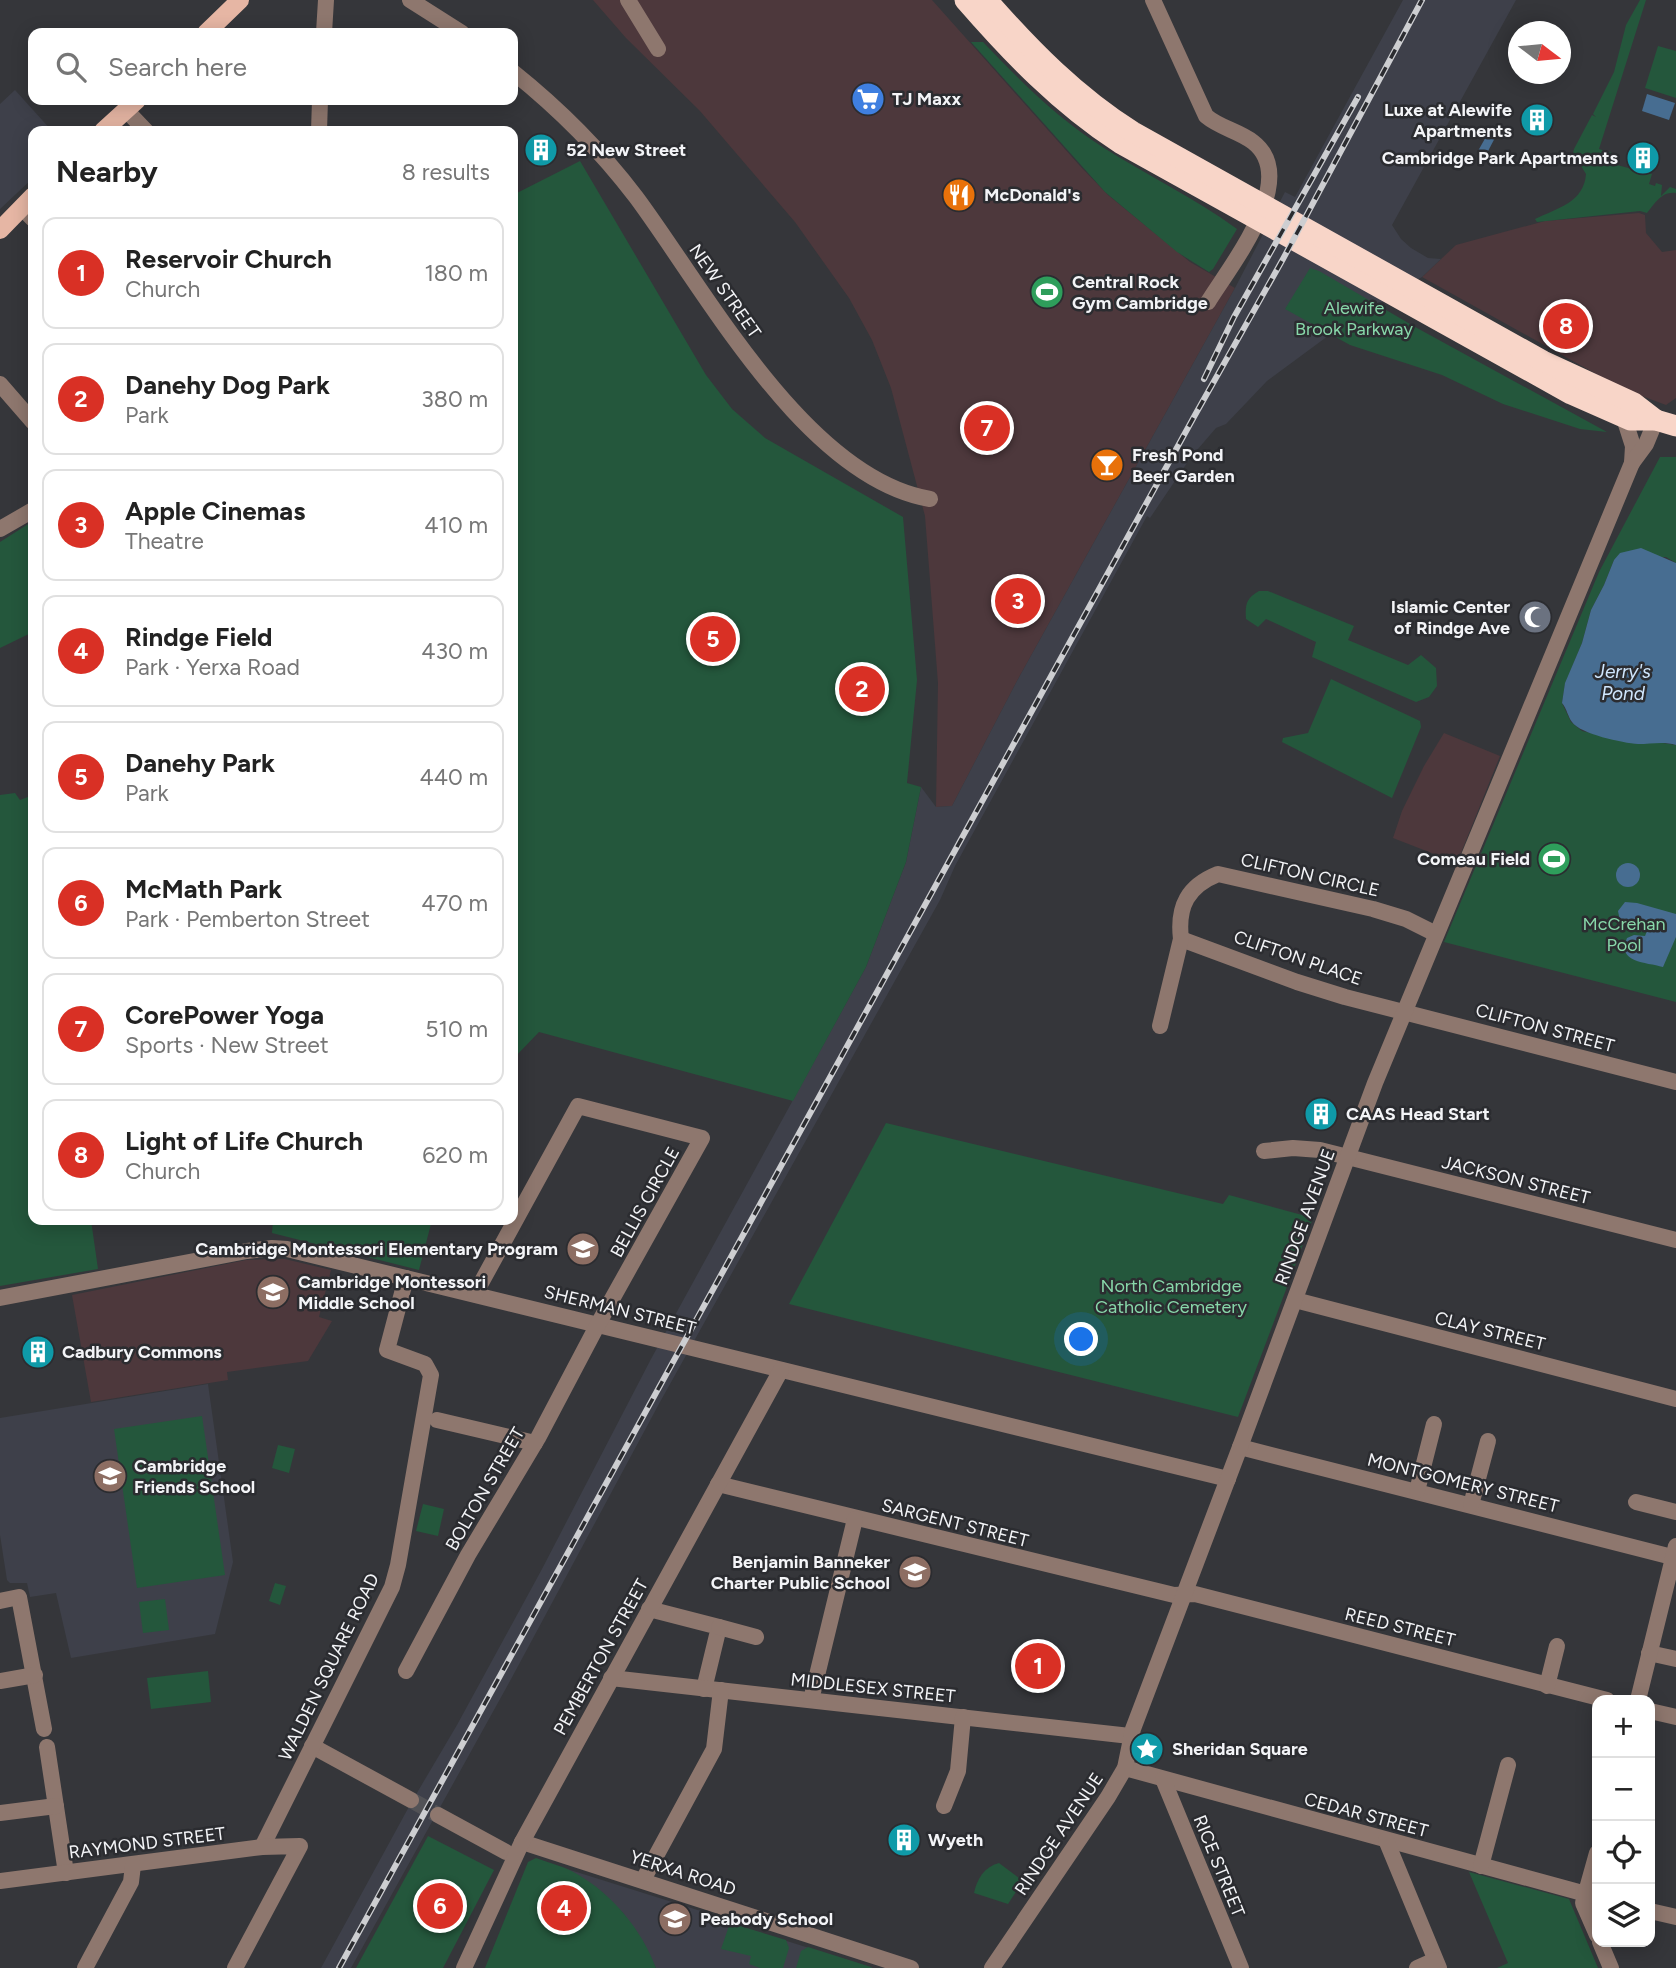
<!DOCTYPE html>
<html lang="en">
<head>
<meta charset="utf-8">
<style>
	:root { --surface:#fff; --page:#f2f2f2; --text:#222; --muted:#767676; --line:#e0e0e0; --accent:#d93025 }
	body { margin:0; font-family:Figtree,sans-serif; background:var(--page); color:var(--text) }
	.controls { position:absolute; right:21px; bottom:21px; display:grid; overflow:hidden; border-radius:14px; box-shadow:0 4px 18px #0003 }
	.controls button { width:63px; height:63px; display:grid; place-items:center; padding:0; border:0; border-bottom:2px solid var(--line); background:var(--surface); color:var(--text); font:35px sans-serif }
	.compass { position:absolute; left:1508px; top:21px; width:63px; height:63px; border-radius:50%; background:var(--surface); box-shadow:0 4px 18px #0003; rotate:106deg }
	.you { position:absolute; left:1082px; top:1340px; width:24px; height:24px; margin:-18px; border:5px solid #fff; border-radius:50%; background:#1a73e8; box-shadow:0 0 0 10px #1a73e833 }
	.badge { display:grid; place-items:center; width:46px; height:46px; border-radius:50%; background:var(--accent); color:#fff; font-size:23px; font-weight:700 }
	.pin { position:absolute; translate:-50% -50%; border:4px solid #fff; box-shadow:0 2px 7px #0006 }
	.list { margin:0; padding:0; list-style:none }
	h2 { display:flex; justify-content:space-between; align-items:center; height:91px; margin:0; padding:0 28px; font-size:30px }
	h2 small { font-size:23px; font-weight:400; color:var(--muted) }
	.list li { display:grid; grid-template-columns:46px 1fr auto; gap:21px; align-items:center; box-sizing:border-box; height:112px; margin:0 14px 14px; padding:0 14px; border:2px solid var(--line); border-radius:14px }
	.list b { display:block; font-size:26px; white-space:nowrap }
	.list p { margin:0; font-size:23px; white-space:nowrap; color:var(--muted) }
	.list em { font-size:23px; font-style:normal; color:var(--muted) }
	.icon { flex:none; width:38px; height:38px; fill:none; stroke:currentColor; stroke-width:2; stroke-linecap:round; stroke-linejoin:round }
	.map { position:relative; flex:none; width:1676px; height:1968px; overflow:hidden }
	.search { position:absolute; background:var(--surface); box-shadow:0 4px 18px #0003; left:28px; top:28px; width:490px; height:77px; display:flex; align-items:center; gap:18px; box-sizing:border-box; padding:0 24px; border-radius:14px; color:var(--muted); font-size:26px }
	.panel { position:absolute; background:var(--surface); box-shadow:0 4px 18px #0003; left:28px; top:126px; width:490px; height:1099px; border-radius:14px }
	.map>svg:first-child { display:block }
	.commercial { fill:#4d383c }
	.built { fill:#3e404a }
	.green { fill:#24573c }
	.water { fill:#476d91 }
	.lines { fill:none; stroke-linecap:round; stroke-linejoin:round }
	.minor-tunnel { stroke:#525256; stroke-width:16; stroke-dasharray:16 8; stroke-linecap:butt }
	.minor { stroke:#8e776e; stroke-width:16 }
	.major { stroke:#e6b6a4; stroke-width:18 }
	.highway { stroke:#f8d5c8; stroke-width:21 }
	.rail-casing { stroke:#cdced1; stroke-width:6 }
	.rail { stroke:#2b2c30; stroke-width:3.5; stroke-dasharray:10; stroke-linecap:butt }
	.labels { text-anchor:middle; stroke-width:5; stroke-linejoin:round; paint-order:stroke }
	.poi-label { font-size:18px; font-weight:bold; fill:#f3f4f7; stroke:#2b2c30; text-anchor:start }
	.street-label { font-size:18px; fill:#f3f4f7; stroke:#2b2c30 }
	.park-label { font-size:18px; fill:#88d8aa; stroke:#2b2c30 }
	.water-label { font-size:19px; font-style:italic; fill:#d0e7fe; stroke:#2b2c30 }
</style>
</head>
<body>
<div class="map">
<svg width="1676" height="1968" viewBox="0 0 1676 1968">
	<rect width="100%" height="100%" fill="#35363a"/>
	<!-- commercial -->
	<g class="commercial">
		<path d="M593,0H932L1080,166L1108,195L1190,262L1235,288L1017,681L952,806L936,807L938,683L925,516L891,388L872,340L849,298L795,222L700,111L626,38Z"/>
		<path d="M1639,213L1645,215L1646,233L1662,252L1676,250V398L1666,405L1623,389L1422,277L1456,245L1545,221Z"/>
		<path d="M1444,733L1500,756L1457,863L1393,838L1402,811L1424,766Z"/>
		<path d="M271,1259H285L331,1270L319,1317L332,1321L308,1361L227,1372L228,1380L91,1402L72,1295L246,1260Z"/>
	</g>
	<!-- built -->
	<g class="built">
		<path d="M1403,0H1516L1392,225L1401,239L1411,248L1428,258L1441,259L1422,277L1332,333L1267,381L1226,424L1216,428L1191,457L1150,518L1147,516L955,866L940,900L660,1402L510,1681L351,1968H321L411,1803L457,1725L542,1569L651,1359L866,967L906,862L921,787L936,807L952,806L1017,681L1235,288L1285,192L1295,197Z"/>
		<path d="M15,90L52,131H33V178L0,209V104Z"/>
		<path d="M208,1384L233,1562L215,1634L71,1658L56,1593L30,1597L27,1583H10L7,1580L0,1535V1418Z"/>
		<path d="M567,1869L723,1918V1921L873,1968H656L639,1936L623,1913L598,1889Z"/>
	</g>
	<!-- green -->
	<g class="green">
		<path d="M1640,0H1646L1599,149L1612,153L1609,163L1652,174L1649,184L1655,186L1656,183L1662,185L1661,196L1670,187L1676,189V193C1662,191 1655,203 1647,213L1640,211L1537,222L1535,219C1558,208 1584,202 1586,174L1573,153L1574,149L1592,115L1596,117L1593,114L1614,72L1626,25Z"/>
		<path d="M971,42H983C1020,81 1058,119 1104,148C1148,176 1195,198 1237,229L1213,269L1209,272L1177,252L1105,192Z"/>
		<path d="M1658,46L1676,51V98L1645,88Z"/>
		<path d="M580,161L706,375L732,409L765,438L903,517L917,680L907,783L921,787L906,862L866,967L793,1101L539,1032L513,1059V195Z"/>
		<path d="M1310,268L1319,271L1417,328L1607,432L1580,429L1503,404L1442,375L1350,345L1285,309Z"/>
		<path d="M1660,457H1676V563L1666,557L1614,560L1604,585L1591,610L1582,643L1565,684L1562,703L1571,722L1582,731L1638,744L1656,742L1676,745V1002L1444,942L1599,572Z"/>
		<path d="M33,521V632L0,648V542Z"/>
		<path d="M1259,591H1268L1354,626L1348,640L1408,665L1421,655L1436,668L1437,686L1429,697L1416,702L1312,657L1316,642L1266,619L1258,627L1246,619C1245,605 1246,598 1259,591Z"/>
		<path d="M1331,679L1420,721L1421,727L1392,798L1282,742L1283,738L1308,733Z"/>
		<path d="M15,793L20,800L33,795V1220H91L98,1269L0,1286V795Z"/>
		<path d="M886,1123L1223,1204L1229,1195L1313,1218L1238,1417L789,1304Z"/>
		<path d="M273,1220H432L419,1270L272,1233Z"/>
		<path d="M202,1416L225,1575L137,1588L114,1429Z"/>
		<path d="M278,1445L295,1449L289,1473L272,1468Z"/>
		<path d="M423,1504L444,1509L438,1536L416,1531Z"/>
		<path d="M275,1583L286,1586L280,1605L269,1601Z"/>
		<path d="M165,1599L169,1630L143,1633L139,1602Z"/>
		<path d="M208,1671L211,1702L151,1709L147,1678Z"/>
		<path d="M428,1836L494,1870L443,1968H356Z"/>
		<path d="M536,1858C549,1863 564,1866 577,1874C612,1894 642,1930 656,1968H485L528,1862Z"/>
		<path d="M999,1863L1023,1881L1008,1904L974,1893C977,1879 984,1867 999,1863Z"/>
		<path d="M1469,1872L1569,1899L1598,1968H1497L1508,1963Z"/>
		<path d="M730,1923L786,1940L789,1948L783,1968H760L749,1964L751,1956L721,1949Z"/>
		<path d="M808,1947L871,1967L872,1968H796L801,1951Z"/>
	</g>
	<!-- water -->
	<g class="water">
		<path d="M1647,94L1675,103L1669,120L1642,111Z"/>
		<path d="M1491,128L1498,132L1486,155L1478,151Z"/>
		<path d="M1641,548L1676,563V745C1664,741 1651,744 1638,744C1623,743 1580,734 1572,722C1568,717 1567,709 1562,703L1565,683L1582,643L1591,610L1604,585L1614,560L1620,553Z"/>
		<circle cx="1628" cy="875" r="12"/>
		<path d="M1625,902L1637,903L1676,914V937L1663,967C1646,962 1616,963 1627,938L1634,935L1645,936L1647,931L1646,929L1631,926L1620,921L1618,911Z"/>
	</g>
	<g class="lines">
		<!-- minor-tunnel -->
		<path class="minor-tunnel" d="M411,1800L438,1815"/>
		<!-- minor -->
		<g class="minor">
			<path d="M410,0L462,33"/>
			<path d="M628,0L658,49"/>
			<path d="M1153,0L1206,116C1220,128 1239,131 1253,142C1301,179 1230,266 1208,302"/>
			<path d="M324,33L326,0"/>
			<path d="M513,72C558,108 601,151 636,197C706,291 806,478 930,499"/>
			<path d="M126,110L146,131"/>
			<path d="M319,131L320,100"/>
			<path d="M22,208L33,219"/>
			<path d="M0,384L33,422"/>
			<path d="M1624,418L1633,446L1632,463"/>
			<path d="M0,529L33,510"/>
			<path d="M1181,939L1297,982L1345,997L1676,1082"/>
			<path d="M1160,1026L1181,939C1177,906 1188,886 1218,874L1373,909L1406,919L1436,934"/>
			<path d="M1264,1151L1293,1148L1320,1150L1676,1240"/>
			<path d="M0,1298L247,1251L272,1248L287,1249L1228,1479"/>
			<path d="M1295,1300L1676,1399"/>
			<path d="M437,1420L535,1443"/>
			<path d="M1240,1447L1676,1558"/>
			<path d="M718,1484L1174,1595L1195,1594L1607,1700"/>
			<path d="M1417,1491L1434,1424"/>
			<path d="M1636,1502L1676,1512"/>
			<path d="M1471,1505L1488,1441"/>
			<path d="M0,1601L19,1597L44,1729"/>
			<path d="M649,1609L719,1627L704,1689"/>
			<path d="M719,1627L756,1637"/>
			<path d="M1649,1653L1676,1659"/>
			<path d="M406,1671L468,1555L538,1438L597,1326L702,1138L578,1106L475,1294"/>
			<path d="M611,1678L1130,1736"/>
			<path d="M0,1681L35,1675"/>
			<path d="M1547,1686L1557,1646"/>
			<path d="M811,1700L855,1519"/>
			<path d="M1638,1700L1676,1546"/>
			<path d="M1650,1711L1676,1717"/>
			<path d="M312,1746L411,1800"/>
			<path d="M47,1747L66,1873"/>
			<path d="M1125,1768L1597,1897"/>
			<path d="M1163,1779L1241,1968"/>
			<path d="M944,1806L958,1771L963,1717"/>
			<path d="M0,1813L56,1806"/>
			<path d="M438,1815L506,1852"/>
			<path d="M1386,1840L1439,1968"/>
			<path d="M522,1842L911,1968"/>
			<path d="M262,1847L392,1587L398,1565L431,1375L425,1364L387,1350L406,1278"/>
			<path d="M1597,1853L1583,1903L1597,1935"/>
			<path d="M1481,1866L1508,1765"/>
			<path d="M643,1880L714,1749L721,1690"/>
			<path d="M0,1881L262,1847L300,1846L235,1968"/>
			<path d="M1650,1911L1676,1917"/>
			<path d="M1600,1942L1611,1968"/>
			<path d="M85,1968L131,1882L133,1865"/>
			<path d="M464,1968L522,1842L781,1370"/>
			<path d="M992,1968L1108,1797L1125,1768L1133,1729L1240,1447L1375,1083L1632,463L1646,444L1656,420"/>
			<path d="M1417,1968L1435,1960"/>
		</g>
		<!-- major -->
		<g class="major">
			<path d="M206,33L240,0"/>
			<path d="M103,131L137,100"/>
			<path d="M0,230L33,196"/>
		</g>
		<!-- highway -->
		<g class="highway">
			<path d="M965,0C1012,54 1060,104 1120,143L1571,394L1630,420H1656L1676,426"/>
			<path d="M987,0C1031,50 1076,96 1133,132L1543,361L1634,403L1656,420"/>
		</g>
		<defs>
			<g id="rail">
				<path d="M1204,379L1234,317L1358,97"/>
				<path d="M339,1968L1195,415L1283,259L1422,0"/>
			</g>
		</defs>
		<!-- rail casing -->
		<use href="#rail" class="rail-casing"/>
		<!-- rail -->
		<use href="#rail" class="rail"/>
	</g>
	<!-- icons -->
	<defs>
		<symbol id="supermarket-disc" viewBox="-11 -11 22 22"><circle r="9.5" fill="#3f7fe0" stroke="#2b2c30"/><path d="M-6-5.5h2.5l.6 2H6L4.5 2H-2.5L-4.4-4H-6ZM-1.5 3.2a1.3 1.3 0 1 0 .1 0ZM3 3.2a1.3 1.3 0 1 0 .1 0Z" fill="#fff"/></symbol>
		<symbol id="building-disc" viewBox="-11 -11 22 22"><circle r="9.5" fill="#0f9aa8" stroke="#2b2c30"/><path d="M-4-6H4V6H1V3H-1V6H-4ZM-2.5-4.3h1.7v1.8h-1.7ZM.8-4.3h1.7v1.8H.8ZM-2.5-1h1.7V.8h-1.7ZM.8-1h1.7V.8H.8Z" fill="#fff"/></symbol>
		<symbol id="restaurant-disc" viewBox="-11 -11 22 22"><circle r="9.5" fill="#e8710a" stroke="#2b2c30"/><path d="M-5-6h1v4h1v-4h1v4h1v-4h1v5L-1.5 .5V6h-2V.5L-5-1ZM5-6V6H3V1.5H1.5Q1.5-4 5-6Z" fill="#fff"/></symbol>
		<symbol id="stadium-disc" viewBox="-11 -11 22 22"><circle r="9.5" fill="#2e9e5b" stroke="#2b2c30"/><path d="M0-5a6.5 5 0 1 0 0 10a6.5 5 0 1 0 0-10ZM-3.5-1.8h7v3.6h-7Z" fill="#fff"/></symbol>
		<symbol id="bar-disc" viewBox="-11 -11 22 22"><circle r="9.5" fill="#e8710a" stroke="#2b2c30"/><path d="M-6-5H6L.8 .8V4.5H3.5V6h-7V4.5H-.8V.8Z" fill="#fff"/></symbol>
		<symbol id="mosque-disc" viewBox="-11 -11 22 22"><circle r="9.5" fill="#6b7280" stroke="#2b2c30"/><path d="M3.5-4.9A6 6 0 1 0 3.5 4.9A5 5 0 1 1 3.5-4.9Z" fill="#fff"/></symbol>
		<symbol id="school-disc" viewBox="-11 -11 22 22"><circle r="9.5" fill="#8d6e63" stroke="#2b2c30"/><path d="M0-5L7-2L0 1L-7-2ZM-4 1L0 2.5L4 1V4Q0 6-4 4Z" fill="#fff"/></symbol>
		<symbol id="sight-disc" viewBox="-11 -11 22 22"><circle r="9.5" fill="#0f9aa8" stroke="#2b2c30"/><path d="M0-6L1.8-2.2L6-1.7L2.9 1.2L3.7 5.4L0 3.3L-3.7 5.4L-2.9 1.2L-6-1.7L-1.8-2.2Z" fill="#fff"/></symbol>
	</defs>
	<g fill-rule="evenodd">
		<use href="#supermarket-disc" x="849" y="80" width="38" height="38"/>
		<use href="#building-disc" x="1518" y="101" width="38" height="38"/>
		<use href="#building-disc" x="522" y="131" width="38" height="38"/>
		<use href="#building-disc" x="1624" y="139" width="38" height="38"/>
		<use href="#restaurant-disc" x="940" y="176" width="38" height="38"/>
		<use href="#stadium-disc" x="1028" y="273" width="38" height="38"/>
		<use href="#bar-disc" x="1088" y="446" width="38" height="38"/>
		<use href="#mosque-disc" x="1516" y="598" width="38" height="38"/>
		<use href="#stadium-disc" x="1535" y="840" width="38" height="38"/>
		<use href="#building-disc" x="1302" y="1095" width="38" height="38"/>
		<use href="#school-disc" x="564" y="1230" width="38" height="38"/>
		<use href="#school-disc" x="254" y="1273" width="38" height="38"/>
		<use href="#building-disc" x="19" y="1333" width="38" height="38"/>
		<use href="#school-disc" x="91" y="1457" width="38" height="38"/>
		<use href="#school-disc" x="896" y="1553" width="38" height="38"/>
		<use href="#sight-disc" x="1128" y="1730" width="38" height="38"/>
		<use href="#building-disc" x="885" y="1821" width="38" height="38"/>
		<use href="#school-disc" x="656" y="1900" width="38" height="38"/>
	</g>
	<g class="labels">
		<!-- poi labels -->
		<g class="poi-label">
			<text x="892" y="105">TJ Maxx</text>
			<text x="1512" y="116" text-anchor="end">Luxe at Alewife<tspan x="1512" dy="21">Apartments</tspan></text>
			<text x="566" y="156">52 New Street</text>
			<text x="1618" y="164" text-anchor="end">Cambridge Park Apartments</text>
			<text x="984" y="201">McDonald's</text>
			<text x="1072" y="288">Central Rock<tspan x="1072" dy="21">Gym Cambridge</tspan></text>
			<text x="1132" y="461">Fresh Pond<tspan x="1132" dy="21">Beer Garden</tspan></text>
			<text x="1510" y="613" text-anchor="end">Islamic Center<tspan x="1510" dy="21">of Rindge Ave</tspan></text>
			<text x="1530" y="865" text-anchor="end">Comeau Field</text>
			<text x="1346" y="1120">CAAS Head Start</text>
			<text x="558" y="1255" text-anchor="end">Cambridge Montessori Elementary Program</text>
			<text x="298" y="1288">Cambridge Montessori<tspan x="298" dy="21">Middle School</tspan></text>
			<text x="62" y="1358">Cadbury Commons</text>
			<text x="134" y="1472">Cambridge<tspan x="134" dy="21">Friends School</tspan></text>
			<text x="890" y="1568" text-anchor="end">Benjamin Banneker<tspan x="890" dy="21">Charter Public School</tspan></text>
			<text x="1172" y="1755">Sheridan Square</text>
			<text x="928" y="1846">Wyeth</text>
			<text x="700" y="1925">Peabody School</text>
		</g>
		<!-- street labels -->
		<g class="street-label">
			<text transform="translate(725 291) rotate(55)" y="6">NEW STREET</text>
			<text transform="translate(1310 875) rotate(13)" y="6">CLIFTON CIRCLE</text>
			<text transform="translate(1298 958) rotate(19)" y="6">CLIFTON PLACE</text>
			<text transform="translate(1545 1028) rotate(15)" y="6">CLIFTON STREET</text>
			<text transform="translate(1516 1180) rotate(14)" y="6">JACKSON STREET</text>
			<text transform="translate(645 1202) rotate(-61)" y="6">BELLIS CIRCLE</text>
			<text transform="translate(1305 1217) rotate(-70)" y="6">RINDGE AVENUE</text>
			<text transform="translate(620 1310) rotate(14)" y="6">SHERMAN STREET</text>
			<text transform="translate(1490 1331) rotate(14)" y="6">CLAY STREET</text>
			<text transform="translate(1463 1483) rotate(14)" y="6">MONTGOMERY STREET</text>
			<text transform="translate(485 1489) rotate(-60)" y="6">BOLTON STREET</text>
			<text transform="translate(955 1523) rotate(14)" y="6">SARGENT STREET</text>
			<text transform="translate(1400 1627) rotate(14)" y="6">REED STREET</text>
			<text transform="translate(601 1657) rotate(-61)" y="6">PEMBERTON STREET</text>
			<text transform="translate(329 1667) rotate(-64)" y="6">WALDEN SQUARE ROAD</text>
			<text transform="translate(873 1688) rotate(6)" y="6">MIDDLESEX STREET</text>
			<text transform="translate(1366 1815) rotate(15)" y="6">CEDAR STREET</text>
			<text transform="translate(1059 1834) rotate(-56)" y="6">RINDGE AVENUE</text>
			<text transform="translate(147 1843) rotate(-7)" y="6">RAYMOND STREET</text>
			<text transform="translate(1219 1866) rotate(68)" y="6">RICE STREET</text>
			<text transform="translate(683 1873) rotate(18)" y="6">YERXA ROAD</text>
		</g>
		<!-- park labels -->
		<g class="park-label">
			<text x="1354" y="314">Alewife<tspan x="1354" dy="21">Brook Parkway</tspan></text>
			<text x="1624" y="930">McCrehan<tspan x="1624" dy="21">Pool</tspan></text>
			<text x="1171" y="1292">North Cambridge<tspan x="1171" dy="21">Catholic Cemetery</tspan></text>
		</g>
		<!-- water labels -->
		<g class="water-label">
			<text x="1623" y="678">Jerry's<tspan x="1623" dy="22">Pond</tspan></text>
		</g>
	</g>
</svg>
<div class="controls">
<button>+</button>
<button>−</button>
<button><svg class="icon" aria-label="locate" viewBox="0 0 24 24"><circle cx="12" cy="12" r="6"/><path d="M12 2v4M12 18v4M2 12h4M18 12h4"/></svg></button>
<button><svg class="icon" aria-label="layers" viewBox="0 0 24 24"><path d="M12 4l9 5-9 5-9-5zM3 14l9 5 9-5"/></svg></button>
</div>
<svg class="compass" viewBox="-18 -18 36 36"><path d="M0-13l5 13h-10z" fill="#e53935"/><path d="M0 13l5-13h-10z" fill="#767676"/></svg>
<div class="you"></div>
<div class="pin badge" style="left:1038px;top:1666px">1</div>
<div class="pin badge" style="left:862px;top:689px">2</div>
<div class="pin badge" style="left:1018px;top:601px">3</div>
<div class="pin badge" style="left:564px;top:1908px">4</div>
<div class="pin badge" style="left:713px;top:639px">5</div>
<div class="pin badge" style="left:440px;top:1906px">6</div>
<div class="pin badge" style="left:987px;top:428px">7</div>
<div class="pin badge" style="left:1566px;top:326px">8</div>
<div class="search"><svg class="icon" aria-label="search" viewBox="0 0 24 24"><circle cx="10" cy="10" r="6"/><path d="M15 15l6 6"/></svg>Search here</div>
<section class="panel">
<h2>Nearby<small>8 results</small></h2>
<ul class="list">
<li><span class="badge">1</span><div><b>Reservoir Church</b><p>Church</p></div><em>180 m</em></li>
<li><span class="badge">2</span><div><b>Danehy Dog Park</b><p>Park</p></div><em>380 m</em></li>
<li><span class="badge">3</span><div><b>Apple Cinemas</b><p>Theatre</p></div><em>410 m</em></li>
<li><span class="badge">4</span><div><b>Rindge Field</b><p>Park · Yerxa Road</p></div><em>430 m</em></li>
<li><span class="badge">5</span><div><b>Danehy Park</b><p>Park</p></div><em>440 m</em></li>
<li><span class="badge">6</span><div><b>McMath Park</b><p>Park · Pemberton Street</p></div><em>470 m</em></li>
<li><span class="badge">7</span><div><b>CorePower Yoga</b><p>Sports · New Street</p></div><em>510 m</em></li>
<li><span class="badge">8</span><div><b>Light of Life Church</b><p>Church</p></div><em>620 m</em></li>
</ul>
</section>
</div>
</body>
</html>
